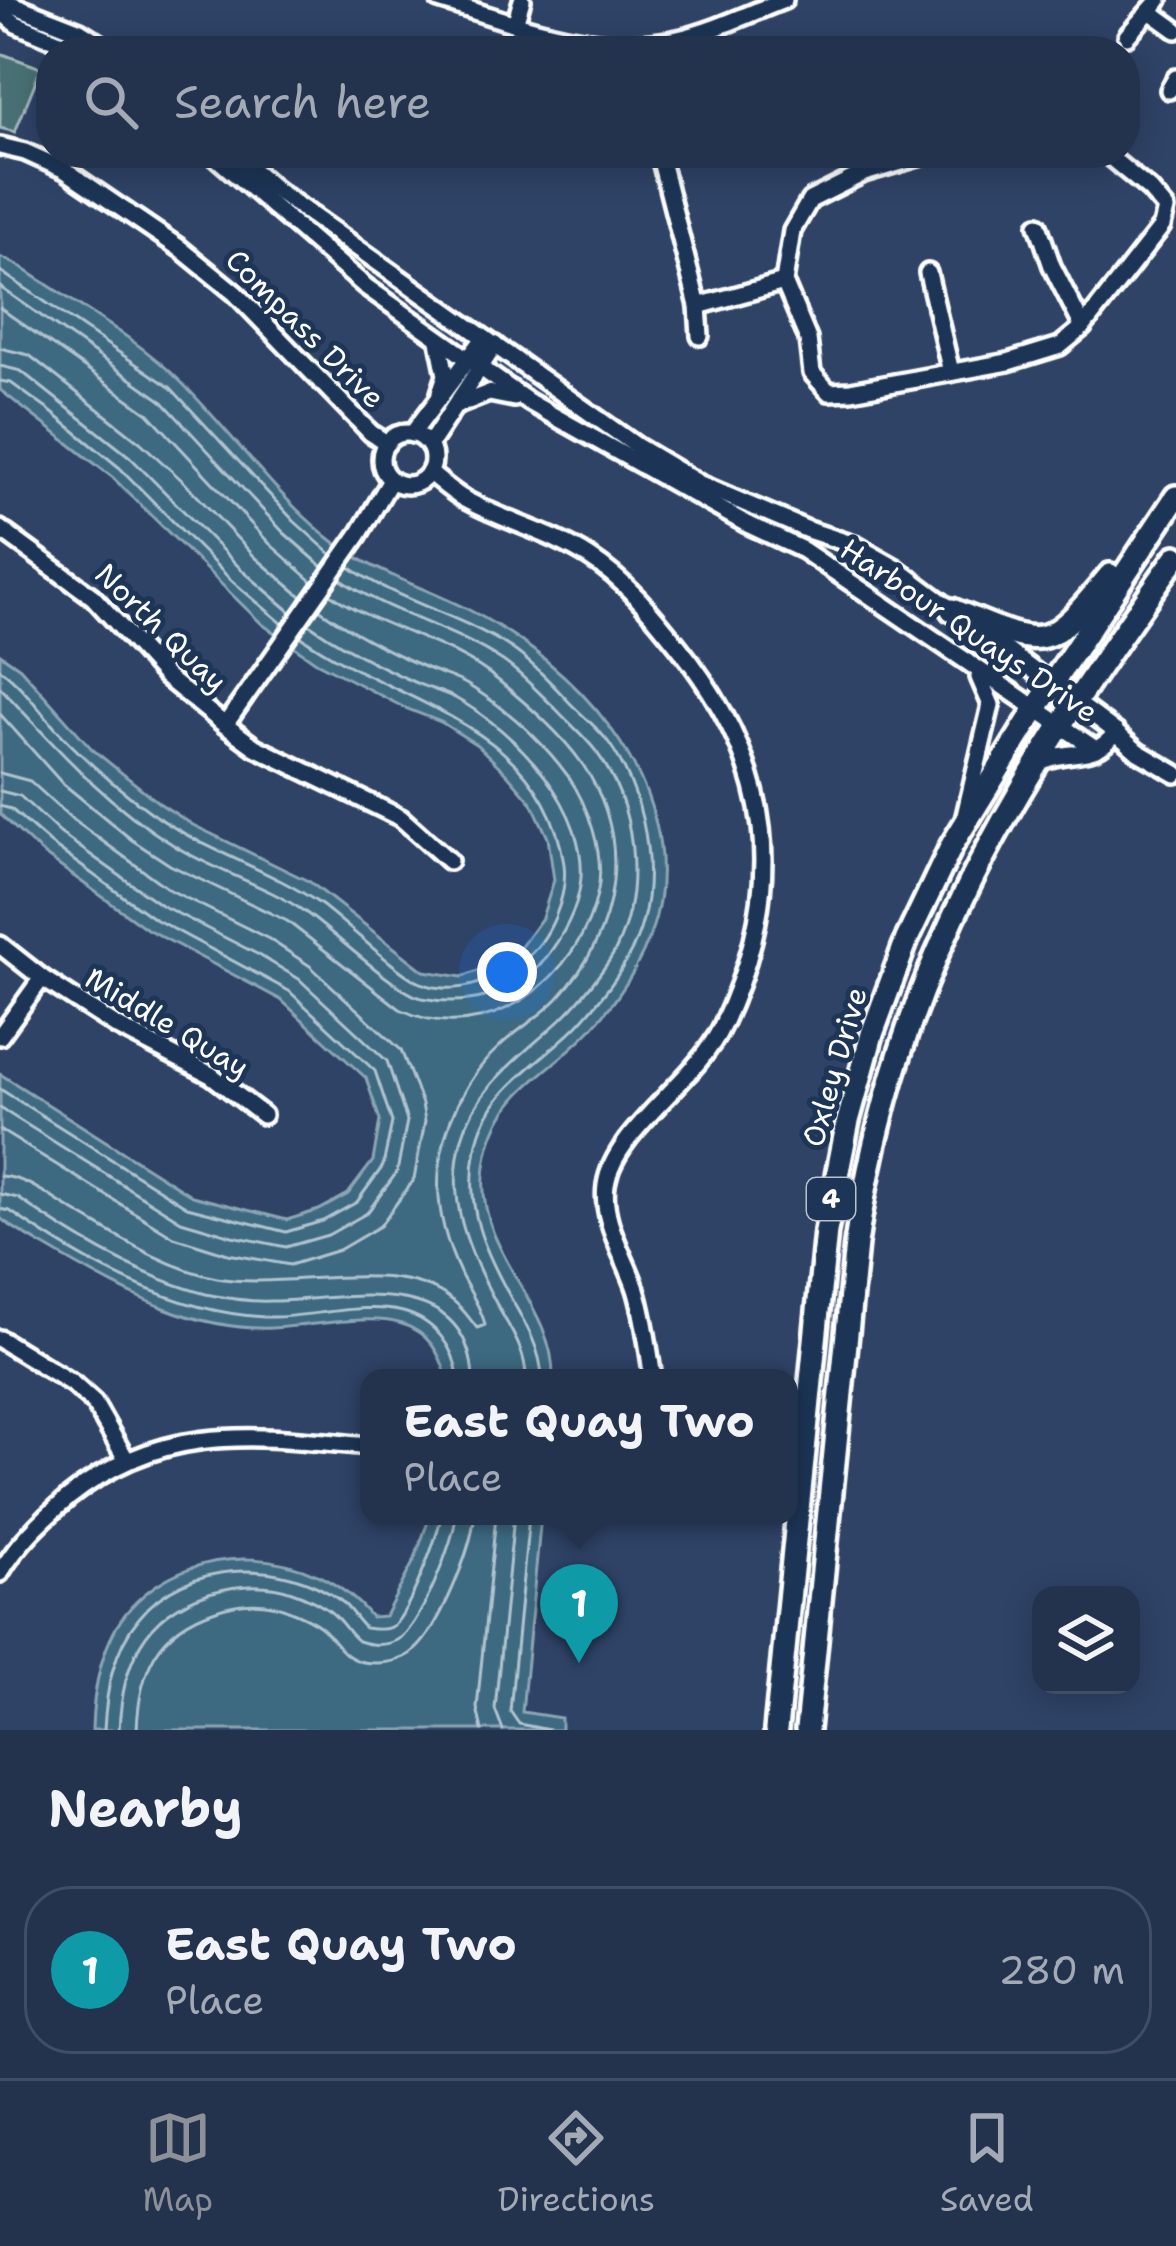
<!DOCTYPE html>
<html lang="en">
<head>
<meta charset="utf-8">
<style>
	:root { --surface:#23324d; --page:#2f3e57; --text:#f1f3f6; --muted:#a3aab6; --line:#404d65; --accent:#8c9099 }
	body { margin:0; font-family:"Shantell Sans",sans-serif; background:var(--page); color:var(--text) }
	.controls { position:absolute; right:36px; bottom:36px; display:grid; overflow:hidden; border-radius:24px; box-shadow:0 6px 30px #0003 }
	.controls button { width:108px; height:108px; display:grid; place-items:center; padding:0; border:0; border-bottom:3px solid var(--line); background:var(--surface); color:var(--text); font:60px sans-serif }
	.you { position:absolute; left:507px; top:972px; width:42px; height:42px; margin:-30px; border:9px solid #fff; border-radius:50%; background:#1a73e8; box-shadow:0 0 0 18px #1a73e833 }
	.badge { display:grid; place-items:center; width:78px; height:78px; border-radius:50%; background:var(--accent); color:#fff; font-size:39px; font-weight:700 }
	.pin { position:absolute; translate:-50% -99px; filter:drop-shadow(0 3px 6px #0008) }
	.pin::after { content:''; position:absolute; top:63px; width:42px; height:36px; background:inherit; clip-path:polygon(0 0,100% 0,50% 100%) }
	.popup { position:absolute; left:360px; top:1369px; width:438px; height:156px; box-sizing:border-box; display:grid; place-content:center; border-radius:24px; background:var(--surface); filter:drop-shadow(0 3px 9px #0005); font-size:39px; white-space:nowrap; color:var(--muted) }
	.popup b { font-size:45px; color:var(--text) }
	.popup::after { content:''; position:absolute; left:50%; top:100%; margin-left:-24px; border:24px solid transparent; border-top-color:var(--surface) }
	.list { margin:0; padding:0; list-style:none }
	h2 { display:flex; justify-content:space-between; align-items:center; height:156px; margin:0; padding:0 48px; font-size:51px }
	h2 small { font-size:39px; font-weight:400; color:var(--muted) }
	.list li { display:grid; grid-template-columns:78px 1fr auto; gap:36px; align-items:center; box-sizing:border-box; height:168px; margin:0 24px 24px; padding:0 24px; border:3px solid var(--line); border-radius:48px }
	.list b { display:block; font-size:45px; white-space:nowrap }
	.list p { margin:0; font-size:39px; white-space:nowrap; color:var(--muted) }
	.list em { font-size:39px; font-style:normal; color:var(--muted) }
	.icon { flex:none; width:66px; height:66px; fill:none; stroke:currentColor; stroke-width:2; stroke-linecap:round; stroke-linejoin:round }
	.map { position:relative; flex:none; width:1176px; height:1730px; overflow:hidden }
	.search { position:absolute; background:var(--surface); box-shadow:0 6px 30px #0003; left:36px; right:36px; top:36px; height:132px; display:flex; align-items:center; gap:30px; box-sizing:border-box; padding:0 42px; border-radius:48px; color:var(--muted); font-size:45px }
	.sheet { height:348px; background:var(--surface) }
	nav { display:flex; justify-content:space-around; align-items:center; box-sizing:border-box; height:168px; border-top:3px solid var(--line); background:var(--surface); font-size:33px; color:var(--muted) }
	nav a { display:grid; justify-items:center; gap:6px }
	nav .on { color:var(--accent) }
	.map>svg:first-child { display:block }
	.green { fill:#4a7174; stroke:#a4b8ba; stroke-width:3 }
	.water { fill:#3d6981; stroke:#8ba5b3; stroke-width:3 }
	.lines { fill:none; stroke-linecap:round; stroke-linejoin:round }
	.shore { stroke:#b1c3cd; stroke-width:3 }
	.minor-casing { stroke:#fff; stroke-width:24 }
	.major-casing { stroke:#fff; stroke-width:30 }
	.minor { stroke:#1d3557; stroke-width:15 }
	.major { stroke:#1d3557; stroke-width:21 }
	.labels { text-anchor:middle; stroke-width:10; stroke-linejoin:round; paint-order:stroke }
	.shield { fill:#1d3557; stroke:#bbc2cd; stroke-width:3 }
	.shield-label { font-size:27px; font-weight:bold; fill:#fff }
	.street-label { font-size:30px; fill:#fff; stroke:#1d3557 }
</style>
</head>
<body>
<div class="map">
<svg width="1176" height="1730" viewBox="0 0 1176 1730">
	<rect width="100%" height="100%" fill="#2f4367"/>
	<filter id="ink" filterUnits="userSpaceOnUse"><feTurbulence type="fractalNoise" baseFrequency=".00833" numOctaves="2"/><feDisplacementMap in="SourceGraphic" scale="24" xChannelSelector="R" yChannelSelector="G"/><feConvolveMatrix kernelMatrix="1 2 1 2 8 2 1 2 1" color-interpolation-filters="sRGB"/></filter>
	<g filter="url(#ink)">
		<!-- green -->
		<path class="green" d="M0,53L41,68L15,132L0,128Z"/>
		<!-- water -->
		<g class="water">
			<path d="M0,257L21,267C74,304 137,337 182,383C231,432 272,491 325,535C368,571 420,585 469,610C574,663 679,776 659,902C651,949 624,993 592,1028C545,1079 490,1094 484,1176C478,1254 555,1306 553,1378H447C440,1353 429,1333 402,1324C369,1313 308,1327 272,1328C195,1331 128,1294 63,1257C42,1244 19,1233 0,1218V1074L192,1196L287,1220L319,1210L348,1194L373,1161L380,1120L366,1078L281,1000L147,929L43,854L0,814V654L20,668L92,749L159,803L193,825L310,882L424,971L462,977L491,966L520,948L542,918L554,880L548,838L532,803L507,774L477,745L441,722L405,708L316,662L262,624L112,477L0,390Z"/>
			<path d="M430,1516H541L522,1712L561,1718V1730H92C93,1689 102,1639 131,1607C195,1537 314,1546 371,1617L385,1616L414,1561Z"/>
		</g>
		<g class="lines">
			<!-- shore -->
			<g class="shore">
				<path d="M0,271L171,388L294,521L332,555"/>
				<path d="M0,287L161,400L283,532L323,567"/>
				<path d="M0,308L148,413L270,544L313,582"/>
				<path d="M0,348L29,355L140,442L184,482L255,557L302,597"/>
				<path d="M0,366L21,371L130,457L242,570L291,612"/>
				<path d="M0,381L11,383L50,411L120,468L232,581L283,624"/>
				<path d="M349,567C398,601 460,615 511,648C533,663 553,685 571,704C583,716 599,729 609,743C650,801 664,895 627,959C616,980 600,1000 584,1018C547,1061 487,1085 476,1148C464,1209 484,1250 513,1302C527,1326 541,1350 542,1378"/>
				<path d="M340,579C390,614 452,627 503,661C522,674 540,694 557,710C569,723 584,736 595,750C636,803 645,888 616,949C608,965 595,980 584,994C545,1044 481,1071 462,1138C445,1198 468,1251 496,1303C509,1327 526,1350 526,1378"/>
				<path d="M0,669C22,685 38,709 56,729C85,760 117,788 152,813C204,851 268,868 320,904C344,921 399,975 421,983C456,997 494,981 523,960C550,941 568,896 564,864C543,721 398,706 300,636"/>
				<path d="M0,687C58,749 101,800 175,846C216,872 265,884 305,912C331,930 397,993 422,998C465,1007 518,996 545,959C562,937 576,913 580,886C592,811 515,730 455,698C441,691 426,688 412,681C377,665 341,647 309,624"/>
				<path d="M0,714L61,782L132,840L170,865L287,921L400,1009C487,1052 582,975 598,890C605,854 588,805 568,776C541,739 505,707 466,684C453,677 438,673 424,667C388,651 351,632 319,609"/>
				<path d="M0,773L30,781L72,819L170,890L269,939L310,966L401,1050L422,1104L425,1121L414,1179L380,1226L339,1250L290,1265L228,1254L174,1237L0,1130"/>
				<path d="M0,791L20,796L60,833L161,905L259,955L299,979L387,1061L407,1121L397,1172L367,1213L328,1235L286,1247L232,1236L181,1221L0,1108"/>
				<path d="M0,806L11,809L51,844L153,918L289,991L375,1071L392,1122L383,1166L357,1202L323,1221L286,1232L187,1207L0,1089"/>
				<path d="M0,1176C27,1177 51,1198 74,1211C119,1237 165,1268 217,1278C287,1291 396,1255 452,1300C462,1307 469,1318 477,1328L485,1325C482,1309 470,1292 462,1277C446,1244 436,1209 439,1172C443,1124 466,1076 502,1044C520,1028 542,1015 558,998C619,933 634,840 583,765C562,734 528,705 499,681C450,640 382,630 330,594"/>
				<path d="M0,1194L18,1198C73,1237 141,1277 206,1294C226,1298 250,1302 270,1301C342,1301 467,1267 473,1378"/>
				<path d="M0,1209L10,1211C84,1263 172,1312 264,1317C306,1319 363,1301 403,1312C434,1320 455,1347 458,1378"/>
				<path d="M529,1516L510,1711L519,1724L549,1730"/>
				<path d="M104,1730C106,1691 113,1649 139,1618C186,1559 284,1558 341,1601C350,1608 356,1620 365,1628C374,1629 386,1631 394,1625C409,1612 438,1536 441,1516"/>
				<path d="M119,1730C122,1664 143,1614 209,1593C236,1585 265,1582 292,1592C304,1596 323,1605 333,1614C343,1622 348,1634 358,1641C370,1645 385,1646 397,1640C420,1629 454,1541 456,1516"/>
				<path d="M137,1730C139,1671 157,1629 216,1610C239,1602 266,1600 288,1610C298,1614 313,1621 321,1627C336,1640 341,1657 363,1662C380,1665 402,1662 415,1650C439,1629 473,1548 474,1516"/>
				<path d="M482,1730L477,1708L496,1516"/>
				<path d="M503,1730L495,1709L514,1516"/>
			</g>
			<defs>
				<g id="minor">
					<path d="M1,0L80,31L112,51"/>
					<path d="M439,0C515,23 598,57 678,39C714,31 750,13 784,0"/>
					<path d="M0,11L16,24L81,51"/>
					<path d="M1151,12L1176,30"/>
					<path d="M515,24L522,0"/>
					<path d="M1127,36L1159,0"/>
					<path d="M1169,90L1176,78"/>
					<path d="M0,146L25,152L65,170L181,249L235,293L371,433L387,443"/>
					<path d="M211,153L365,286L529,402L745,523L803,550L1094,748"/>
					<path d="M233,153L276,190L638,447L700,484L808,530L857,546L896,568L1112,729L1138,752L1176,774"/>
					<path d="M659,153L698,306L700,336"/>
					<path d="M932,153L864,173L810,200L792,231L784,282L808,339L812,373L829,392L851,391L1008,362L1060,346L1083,327L1162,226L1166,209L1150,190L1105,153"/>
					<path d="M1038,225L1052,266L1083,327"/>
					<path d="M928,273L951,372"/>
					<path d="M698,306L784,282"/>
					<path d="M439,341L446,375L440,393"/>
					<path d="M458,405L489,393L514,398"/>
					<circle cx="407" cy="459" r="26"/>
					<path d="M412,434L484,338"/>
					<path d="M429,445L495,345"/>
					<path d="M430,473C441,482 453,493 466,500C506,522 550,532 589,557C626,581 651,612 678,646C775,767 788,885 722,1026C696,1082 614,1130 606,1185C601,1221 625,1256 636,1289C645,1318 648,1348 653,1378"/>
					<path d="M0,529L93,597L166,677L225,725L255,747L401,818L449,861"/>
					<path d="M225,725L359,534L391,480"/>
					<path d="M1040,762C1070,747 1093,763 1116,732"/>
					<path d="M964,820L991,705L979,677"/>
					<path d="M0,945L42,978L116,1026L211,1075L263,1115"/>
					<path d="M0,1036L42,978"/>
					<path d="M0,1339L73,1384L94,1403L126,1459"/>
					<path d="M0,1573C18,1543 41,1521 68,1498C163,1421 256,1436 369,1446"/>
				</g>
				<g id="major">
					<path d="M952,610C1045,649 1045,654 1110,575"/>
					<path d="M776,1730L826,1231L848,1121L872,1034L907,939L952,845L1035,710L1176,497"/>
					<path d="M807,1730L856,1244C895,970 1018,777 1176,557"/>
				</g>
			</defs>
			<!-- minor casing -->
			<use href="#minor" class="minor-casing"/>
			<!-- major casing -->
			<use href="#major" class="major-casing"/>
			<!-- minor -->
			<use href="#minor" class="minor"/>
			<!-- major -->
			<use href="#major" class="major"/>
		</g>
	</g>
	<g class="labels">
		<!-- shield labels -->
		<rect class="shield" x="807" y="1178" width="48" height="42" rx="9"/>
		<g class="shield-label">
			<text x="831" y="1208">4</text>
		</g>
		<!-- street labels -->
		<g class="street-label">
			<text transform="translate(305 329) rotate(45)" y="10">Compass Drive</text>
			<text transform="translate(161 628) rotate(44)" y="10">North Quay</text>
			<text transform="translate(969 631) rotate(34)" y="10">Harbour Quays Drive</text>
			<text transform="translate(167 1023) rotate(31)" y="10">Middle Quay</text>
			<text transform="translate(835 1067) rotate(-74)" y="10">Oxley Drive</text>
		</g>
	</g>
</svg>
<div class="controls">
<button><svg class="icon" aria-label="layers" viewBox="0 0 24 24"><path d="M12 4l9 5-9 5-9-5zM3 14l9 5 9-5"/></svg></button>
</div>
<div class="you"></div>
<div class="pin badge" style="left:579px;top:1663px;background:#0f9aa8">1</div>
<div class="popup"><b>East Quay Two</b>Place</div>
<div class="search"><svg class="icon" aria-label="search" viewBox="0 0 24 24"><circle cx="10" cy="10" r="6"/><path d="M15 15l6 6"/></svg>Search here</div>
</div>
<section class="sheet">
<h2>Nearby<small></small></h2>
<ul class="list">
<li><span class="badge" style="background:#0f9aa8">1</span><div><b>East Quay Two</b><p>Place</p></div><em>280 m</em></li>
</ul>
</section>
<nav>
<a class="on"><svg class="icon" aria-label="map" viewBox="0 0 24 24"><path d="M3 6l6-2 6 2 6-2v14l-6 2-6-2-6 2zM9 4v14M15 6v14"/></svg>Map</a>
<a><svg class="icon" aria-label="directions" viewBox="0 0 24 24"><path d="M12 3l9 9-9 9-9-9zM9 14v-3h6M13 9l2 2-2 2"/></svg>Directions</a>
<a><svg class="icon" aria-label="saved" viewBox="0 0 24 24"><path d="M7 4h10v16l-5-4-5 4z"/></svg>Saved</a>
</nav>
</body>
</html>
